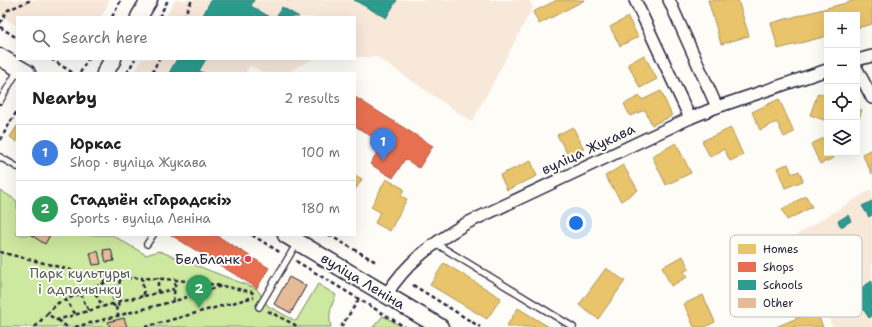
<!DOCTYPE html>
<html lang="en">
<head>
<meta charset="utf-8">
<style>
	:root { --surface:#fff; --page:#f6f6f6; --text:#202124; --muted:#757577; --line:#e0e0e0; --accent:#d1495b }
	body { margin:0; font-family:"Shantell Sans",sans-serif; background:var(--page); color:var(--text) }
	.controls { position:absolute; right:12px; top:12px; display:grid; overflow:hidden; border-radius:0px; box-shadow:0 4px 16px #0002 }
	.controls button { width:36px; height:36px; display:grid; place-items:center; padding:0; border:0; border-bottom:1px solid var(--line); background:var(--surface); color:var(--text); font:20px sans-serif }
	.you { position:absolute; left:576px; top:223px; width:14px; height:14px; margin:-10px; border:3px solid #fff; border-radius:50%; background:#1a73e8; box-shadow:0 0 0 6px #1a73e833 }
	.badge { display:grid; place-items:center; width:26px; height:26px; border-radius:50%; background:var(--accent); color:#fff; font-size:13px; font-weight:700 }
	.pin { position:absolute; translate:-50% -33px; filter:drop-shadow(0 1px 2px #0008) }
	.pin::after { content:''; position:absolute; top:21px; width:14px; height:12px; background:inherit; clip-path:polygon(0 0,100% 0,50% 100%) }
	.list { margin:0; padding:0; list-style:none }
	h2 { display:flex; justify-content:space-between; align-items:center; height:52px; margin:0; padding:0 16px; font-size:17px }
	h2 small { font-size:13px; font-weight:400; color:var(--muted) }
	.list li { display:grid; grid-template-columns:26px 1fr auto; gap:12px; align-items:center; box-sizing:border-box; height:56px; padding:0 16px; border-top:1px solid var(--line) }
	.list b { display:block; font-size:15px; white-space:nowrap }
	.list p { margin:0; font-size:13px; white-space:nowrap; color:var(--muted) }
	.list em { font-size:13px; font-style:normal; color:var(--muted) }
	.icon { flex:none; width:22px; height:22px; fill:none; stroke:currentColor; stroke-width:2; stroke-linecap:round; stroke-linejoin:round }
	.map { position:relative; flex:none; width:872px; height:327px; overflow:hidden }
	.search { position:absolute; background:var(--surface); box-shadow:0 4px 16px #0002; left:16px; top:16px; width:340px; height:44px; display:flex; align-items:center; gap:10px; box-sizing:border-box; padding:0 14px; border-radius:0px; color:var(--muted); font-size:15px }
	.panel { position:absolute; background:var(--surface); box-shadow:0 4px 16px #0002; left:16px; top:72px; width:340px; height:164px; border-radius:0px }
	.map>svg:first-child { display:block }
	.built { fill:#f7e8da }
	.green { fill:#cde89f; stroke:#78856d }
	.homes { fill:#e9c46a; stroke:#ad935c }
	.shops { fill:#e76f51; stroke:#ac584a }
	.schools { fill:#2a9d8f; stroke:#287876 }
	.building { fill:#e8bb98; stroke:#22223b }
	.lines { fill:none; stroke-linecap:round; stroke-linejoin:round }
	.service-casing { stroke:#22223b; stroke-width:8 }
	.minor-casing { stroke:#22223b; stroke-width:14 }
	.secondary-casing { stroke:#22223b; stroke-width:19 }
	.path { stroke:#22223b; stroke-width:2.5; stroke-dasharray:4 3; stroke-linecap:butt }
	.service { stroke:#fdfcf7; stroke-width:5.5 }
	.minor { stroke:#fdfcf7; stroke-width:11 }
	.secondary { stroke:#fdfcf7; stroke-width:16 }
	.poi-dot { fill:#d1495b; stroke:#fdfcf7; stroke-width:1.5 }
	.labels { text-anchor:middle; stroke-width:4; stroke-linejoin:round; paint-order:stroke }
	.street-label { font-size:14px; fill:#22223b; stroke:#fdfcf7 }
	.poi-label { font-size:14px; fill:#22223b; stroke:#fdfcf7; text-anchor:end }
	.park-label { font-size:14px; fill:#555d59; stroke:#fdfcf7 }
	.key { fill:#fdfcf7; stroke:#bbbbbf; stroke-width:1 }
	.key-label { font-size:11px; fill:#22223b }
</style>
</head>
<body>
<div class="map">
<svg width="872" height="327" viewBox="0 0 872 327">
	<rect width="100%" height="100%" fill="#fdfcf7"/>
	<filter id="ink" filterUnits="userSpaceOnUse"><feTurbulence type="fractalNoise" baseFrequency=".025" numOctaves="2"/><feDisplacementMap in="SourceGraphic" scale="8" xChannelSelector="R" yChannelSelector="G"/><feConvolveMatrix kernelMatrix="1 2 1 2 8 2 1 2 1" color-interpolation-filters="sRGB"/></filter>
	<g filter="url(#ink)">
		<!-- built -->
		<g class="built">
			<path d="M0,0H110L101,17H17V26L0,15Z"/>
			<path d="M175,0H529L533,7L472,122L377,57H355V17H166Z"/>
			<path d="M142,59H314L298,66L288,73H264L250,65L245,73H134Z"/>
			<path d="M872,189V327H833L790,239Z"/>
		</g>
		<!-- green -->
		<g class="green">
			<path d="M0,190L17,201V235H112L146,255L159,251L257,289L268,306L296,321L318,284L336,295C331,306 328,315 331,327H0Z"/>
			<path d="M383,316L403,327H373Z"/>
		</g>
		<!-- homes -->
		<g class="homes">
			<path d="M557,0H585L539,24L533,12Z"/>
			<path d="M708,0H738L749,36L721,44Z"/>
			<path d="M857,0H872V24L857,28V15H827V36L778,49L771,23Z"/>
			<path d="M628,17L638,37L620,46L610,27Z"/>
			<path d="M644,55L657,79L640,88L628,64Z"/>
			<path d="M661,91L672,116L652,125L645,110L630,116L624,104L640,96L642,100Z"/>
			<path d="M818,93L827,96V121L810,115Z"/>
			<path d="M779,99L794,132L784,137L777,122L760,130L752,112Z"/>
			<path d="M857,108L862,110L857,124Z"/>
			<path d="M17,126V142L10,137Z"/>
			<path d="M573,127L584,149L569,157L557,135Z"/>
			<path d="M731,128L743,155L730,161L724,149L710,157L702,141Z"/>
			<path d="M824,138L827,144V153H831L834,158L820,164L811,144Z"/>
			<path d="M676,143L691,173L666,185L652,156Z"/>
			<path d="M872,149V174L862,154Z"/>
			<path d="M531,161L537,176L507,190L500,175Z"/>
			<path d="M788,164L792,174L799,171L803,181L785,188L777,168Z"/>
			<path d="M623,165L638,190L621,201L605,176Z"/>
			<path d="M355,175L362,179L355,190Z"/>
			<path d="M386,179L404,189L401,196L407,199L390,231L375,223L380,212L371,207Z"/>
			<path d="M806,196L812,207L787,220L782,209Z"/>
			<path d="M683,256L689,269L684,271L687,277L671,286L662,267Z"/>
			<path d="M444,263L501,298L487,319L430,285Z"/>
			<path d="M606,268L625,281L598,319L579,305Z"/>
			<path d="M703,295L715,322L705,327H694L684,304Z"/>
			<path d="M518,308L549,327H506Z"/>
			<path d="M816,310L823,327H776Z"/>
		</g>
		<!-- shops -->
		<g class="shops">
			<path d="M355,97L433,146L419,168L405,159L393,178L370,164L383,144L355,126Z"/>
			<path d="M171,235H216L269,268L257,288Z"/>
		</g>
		<!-- schools -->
		<g class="schools">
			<path d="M211,0H254L251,6L270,17H202Z"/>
			<path d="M354,0H397L386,18Z"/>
			<path d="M282,7L299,17H276Z"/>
			<path d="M177,59H206L199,71L204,73H169Z"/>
			<path d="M872,201V215L869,217L862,206Z"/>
			<path d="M848,215L851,221L841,227L838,221Z"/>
			<path d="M872,281V316L869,318L853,293Z"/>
		</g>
		<!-- building -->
		<g class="building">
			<path d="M31,235H50L45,244Z"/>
			<path d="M111,249L114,261L106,262L103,250Z"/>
			<path d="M98,251L101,264L93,265L90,253Z"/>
			<path d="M289,277L306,286L291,313L274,304Z"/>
			<path d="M124,318L127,327H110L108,322Z"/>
		</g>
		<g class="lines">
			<defs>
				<g id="service">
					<path d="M0,101L18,70"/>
					<path d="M0,157L17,167"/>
					<path d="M435,243L573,327"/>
					<path d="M147,244L153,235"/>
					<path d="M259,307L297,243"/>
				</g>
				<g id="minor">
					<path d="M635,0L690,118"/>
					<path d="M669,0L717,107"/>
					<path d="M857,60L872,56"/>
					<path d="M857,69L872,98"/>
					<path d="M386,295C407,262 432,244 465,224L690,118L717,107L827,70"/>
				</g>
				<g id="secondary">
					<path d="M139,17L149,0"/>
					<path d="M0,57L27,73"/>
					<path d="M105,73L113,59"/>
					<path d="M286,235L440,327"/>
				</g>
			</defs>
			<!-- service casing -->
			<use href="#service" class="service-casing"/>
			<!-- minor casing -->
			<use href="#minor" class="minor-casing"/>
			<!-- secondary casing -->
			<use href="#secondary" class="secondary-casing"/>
			<!-- path -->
			<g class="path">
				<path d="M112,17L121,0"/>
				<path d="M159,17L168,0"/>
				<path d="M183,17L192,0"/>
				<path d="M0,23L8,10L31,0"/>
				<path d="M0,27L17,38"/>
				<path d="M51,59L73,73"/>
				<path d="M80,73L88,59"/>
				<path d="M127,73L135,59"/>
				<path d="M152,73L159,59"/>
				<path d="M0,140L17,111"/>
				<path d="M252,235L281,253"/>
				<path d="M329,235L376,262"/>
				<path d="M0,252L103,278"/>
				<path d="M296,261L405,327"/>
				<circle cx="112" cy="280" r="8"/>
				<path d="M120,278H142"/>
				<path d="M413,285L480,327"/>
				<path d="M92,288L103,307"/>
				<path d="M111,289L114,299"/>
				<path d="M158,293V278"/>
				<path d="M80,294L89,311"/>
				<path d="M144,296L174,289"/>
				<path d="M65,299L76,315"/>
				<path d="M173,301L176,279"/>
				<path d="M112,304L116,307L118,306L119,301"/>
				<path d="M116,307L118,315"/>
				<path d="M268,311L299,327"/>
				<path d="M47,314L58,303L104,283"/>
				<path d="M58,320L67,327"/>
				<path d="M35,327L47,314L57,320L112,304V300L115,298L119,301L144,296L142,278C180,279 216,284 252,292L254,296"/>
				<path d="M75,327L178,300L221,286"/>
				<path d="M145,327L254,297"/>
				<path d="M341,327L359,299"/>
			</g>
			<!-- service -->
			<use href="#service" class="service"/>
			<!-- minor -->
			<use href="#minor" class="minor"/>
			<!-- secondary -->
			<use href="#secondary" class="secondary"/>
		</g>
	</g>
	<!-- markers -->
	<circle class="poi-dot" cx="248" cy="259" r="4"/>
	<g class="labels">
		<!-- street labels -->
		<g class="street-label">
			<text transform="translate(588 149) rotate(-25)" y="5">вуліца Жукава</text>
			<text transform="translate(363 281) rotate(31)" y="5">вуліца Леніна</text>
		</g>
		<!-- poi labels -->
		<g class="poi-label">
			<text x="240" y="264">БелБланк</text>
		</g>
		<!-- park labels -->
		<g class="park-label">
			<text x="80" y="278">Парк культуры<tspan x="80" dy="16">і адпачынку</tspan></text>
		</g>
	</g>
	<!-- legend -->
	<rect x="730" y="235" width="132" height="82" rx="6" class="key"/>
	<rect x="738" y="244" width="18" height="10" fill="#e9c46a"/>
	<rect x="738" y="262" width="18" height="10" fill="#e76f51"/>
	<rect x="738" y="280" width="18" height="10" fill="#2a9d8f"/>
	<rect x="738" y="298" width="18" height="10" fill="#e8bb98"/>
	<g class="key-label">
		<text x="763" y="253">Homes</text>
		<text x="763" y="271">Shops</text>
		<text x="763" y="289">Schools</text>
		<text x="763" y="307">Other</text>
	</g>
</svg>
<div class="controls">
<button>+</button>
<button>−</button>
<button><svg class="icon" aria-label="locate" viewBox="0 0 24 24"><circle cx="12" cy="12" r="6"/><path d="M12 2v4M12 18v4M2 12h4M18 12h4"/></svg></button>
<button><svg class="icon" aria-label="layers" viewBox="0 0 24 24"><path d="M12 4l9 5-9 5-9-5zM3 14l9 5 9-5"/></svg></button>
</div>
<div class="you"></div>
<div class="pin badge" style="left:383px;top:161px;background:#3f7fe0">1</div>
<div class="pin badge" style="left:199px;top:308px;background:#2e9e5b">2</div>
<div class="search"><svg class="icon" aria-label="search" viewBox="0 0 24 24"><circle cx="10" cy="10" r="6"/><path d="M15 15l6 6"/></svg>Search here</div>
<section class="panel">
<h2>Nearby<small>2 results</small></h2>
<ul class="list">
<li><span class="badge" style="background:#3f7fe0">1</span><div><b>Юркас</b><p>Shop · вуліца Жукава</p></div><em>100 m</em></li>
<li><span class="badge" style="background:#2e9e5b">2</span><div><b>Стадыён «Гарадскі»</b><p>Sports · вуліца Леніна</p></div><em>180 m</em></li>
</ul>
</section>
</div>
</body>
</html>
